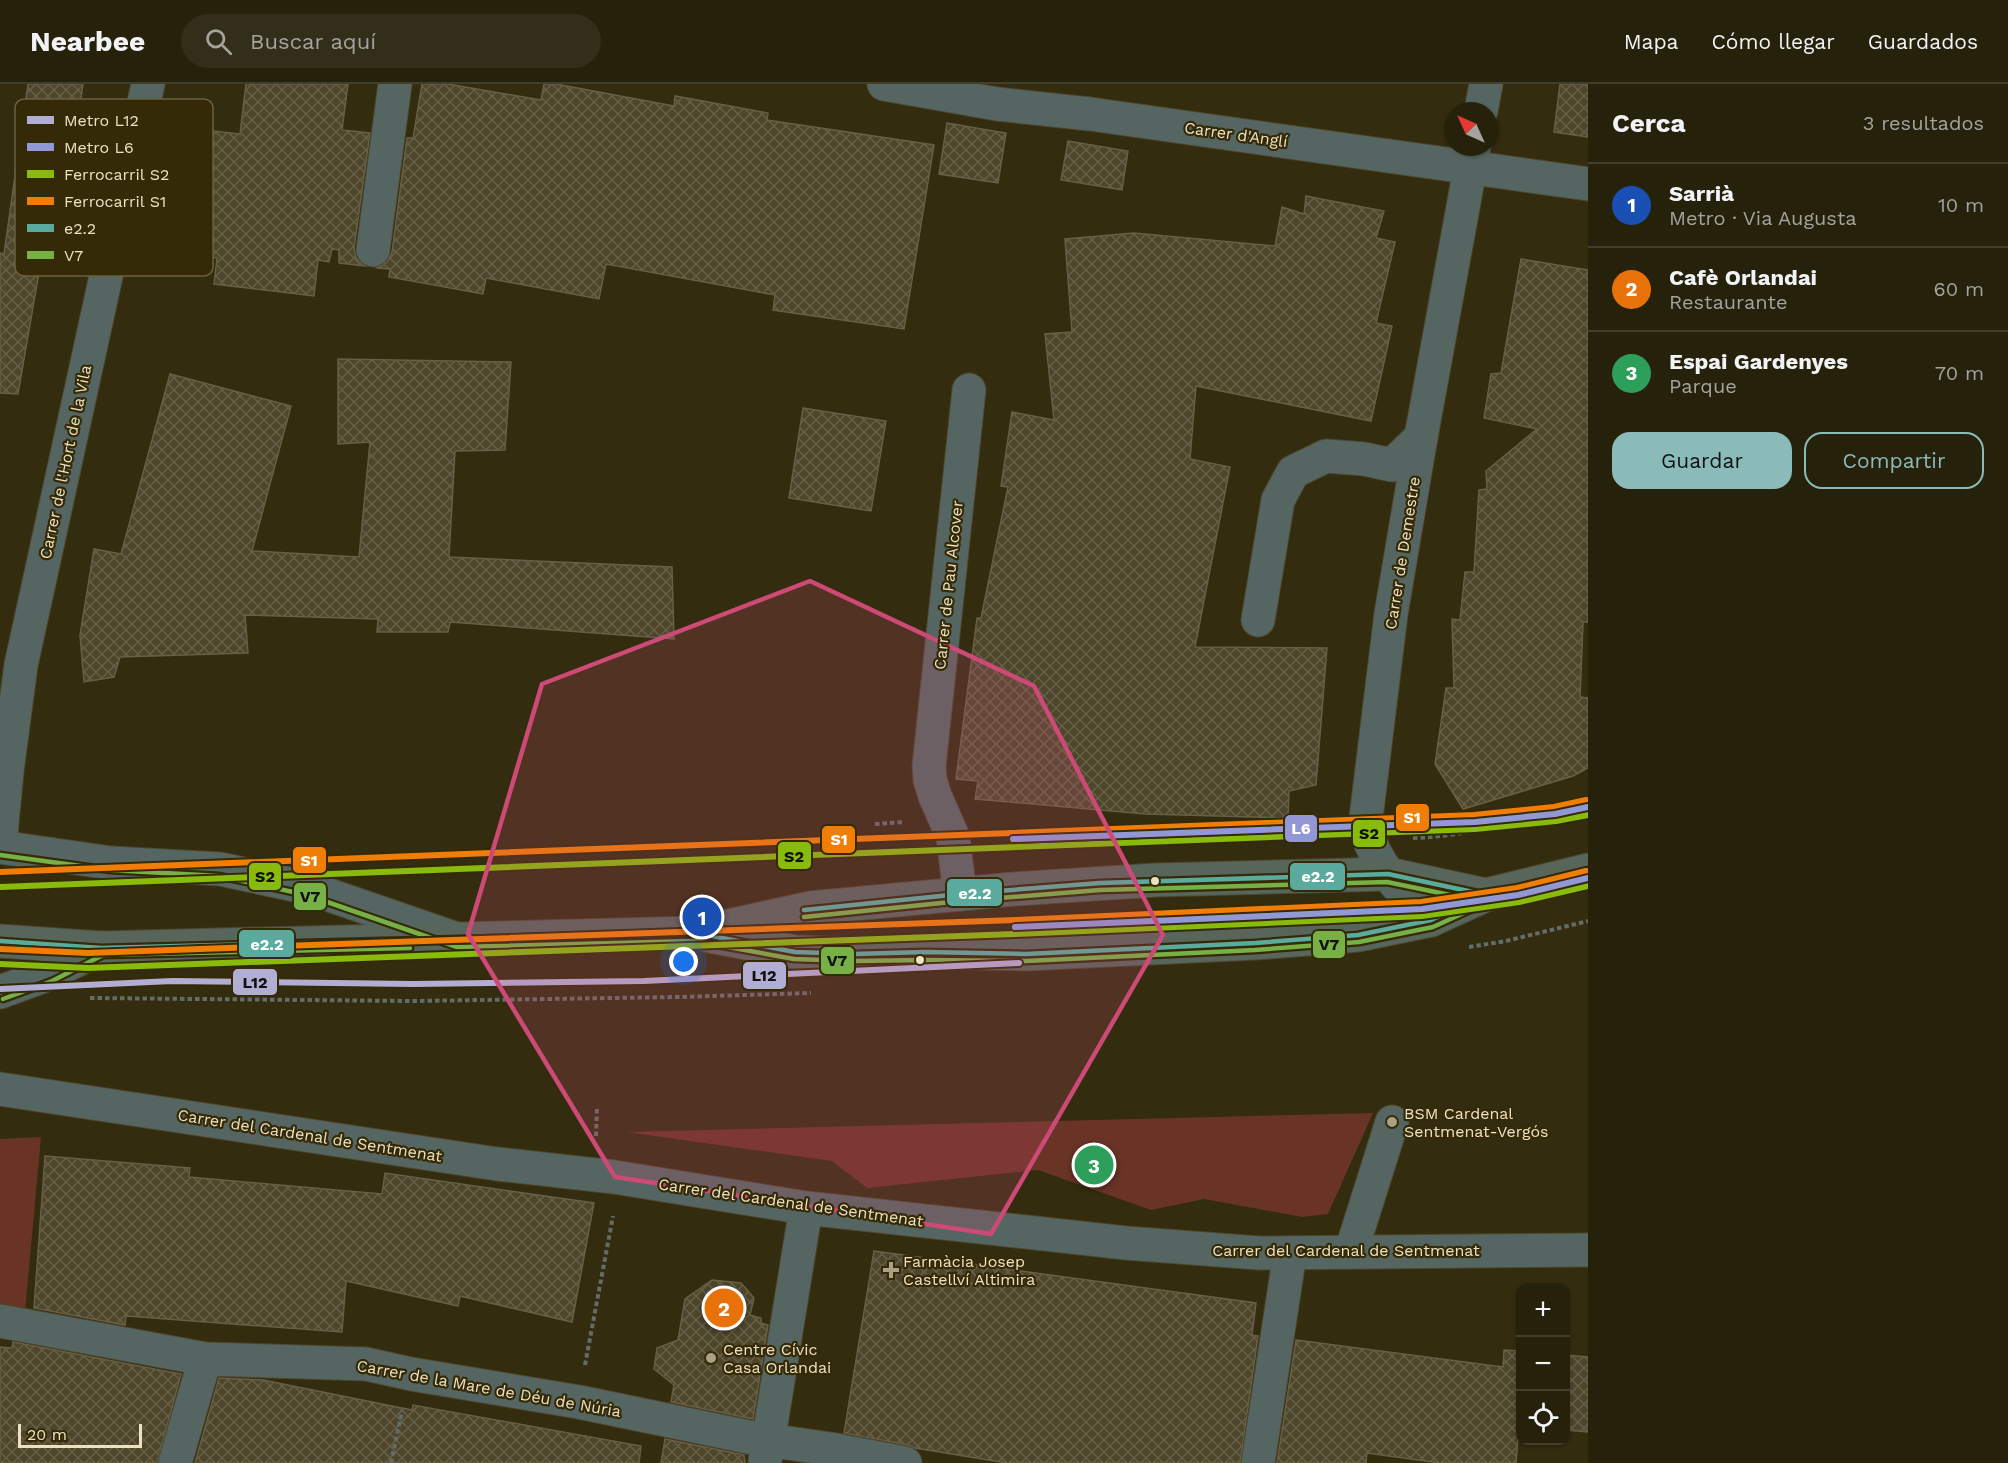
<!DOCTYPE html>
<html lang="es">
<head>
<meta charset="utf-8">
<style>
	:root { --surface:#26210b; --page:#322e19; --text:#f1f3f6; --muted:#a4a39d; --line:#423e2c; --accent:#8bbbb9 }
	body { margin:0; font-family:"Work Sans",sans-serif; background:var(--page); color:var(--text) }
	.controls { position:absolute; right:18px; bottom:18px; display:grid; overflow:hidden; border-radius:12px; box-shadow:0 2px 4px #0004 }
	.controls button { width:54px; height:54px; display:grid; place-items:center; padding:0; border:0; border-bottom:2px solid var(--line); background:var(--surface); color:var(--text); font:30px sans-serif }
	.compass { position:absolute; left:1444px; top:18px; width:54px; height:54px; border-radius:50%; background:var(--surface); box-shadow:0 2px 4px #0004; rotate:315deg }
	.scale { position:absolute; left:18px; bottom:15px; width:124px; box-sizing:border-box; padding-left:6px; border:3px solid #ece2c2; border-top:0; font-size:16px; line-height:21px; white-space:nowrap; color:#ece2c2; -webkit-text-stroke:4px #352a07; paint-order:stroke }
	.you { position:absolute; left:684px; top:878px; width:21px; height:21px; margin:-15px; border:4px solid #fff; border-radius:50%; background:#1a73e8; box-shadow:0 0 0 9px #1a73e833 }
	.badge { display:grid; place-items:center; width:39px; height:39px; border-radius:50%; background:var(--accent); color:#fff; font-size:20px; font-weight:700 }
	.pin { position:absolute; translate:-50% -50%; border:3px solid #fff; box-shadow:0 2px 6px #0006 }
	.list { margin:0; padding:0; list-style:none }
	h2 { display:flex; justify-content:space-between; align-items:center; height:78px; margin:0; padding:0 24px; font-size:26px }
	h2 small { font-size:20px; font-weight:400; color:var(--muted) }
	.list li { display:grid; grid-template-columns:39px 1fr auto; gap:18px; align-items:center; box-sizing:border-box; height:84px; padding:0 24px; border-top:2px solid var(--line) }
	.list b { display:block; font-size:22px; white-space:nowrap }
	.list p { margin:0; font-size:20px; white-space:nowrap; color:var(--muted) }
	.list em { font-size:20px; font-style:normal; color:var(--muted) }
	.actions { display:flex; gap:12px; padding:18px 24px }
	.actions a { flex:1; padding:14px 0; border:2px solid var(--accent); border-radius:18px; text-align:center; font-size:21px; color:var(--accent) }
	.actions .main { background:var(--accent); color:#111 }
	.icon { flex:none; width:33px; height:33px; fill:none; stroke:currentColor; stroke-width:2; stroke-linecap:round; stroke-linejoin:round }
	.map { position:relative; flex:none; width:1588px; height:1379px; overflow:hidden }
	header { display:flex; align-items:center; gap:36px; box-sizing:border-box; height:84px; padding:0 30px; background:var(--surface); border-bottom:2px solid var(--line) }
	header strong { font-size:28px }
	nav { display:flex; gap:33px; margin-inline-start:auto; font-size:21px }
	.search { width:420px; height:54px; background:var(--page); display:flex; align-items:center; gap:15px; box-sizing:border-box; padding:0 21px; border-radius:33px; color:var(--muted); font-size:22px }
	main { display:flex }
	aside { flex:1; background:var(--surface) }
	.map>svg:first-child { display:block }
	.green { fill:#693426 }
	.building { fill:url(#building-cross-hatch); stroke:#675f46; stroke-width:1.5 }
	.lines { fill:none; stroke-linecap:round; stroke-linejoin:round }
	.minor-casing { stroke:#4e472e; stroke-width:35 }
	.major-casing { stroke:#4e472e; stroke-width:35 }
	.path { stroke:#636d67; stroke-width:4; stroke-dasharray:4.5 3; stroke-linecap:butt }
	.minor { stroke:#556662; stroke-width:33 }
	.major { stroke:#57655b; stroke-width:33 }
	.bus-1-casing { stroke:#352a07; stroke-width:9 }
	.bus-2-casing { stroke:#352a07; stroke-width:9 }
	.bus-1 { stroke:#5aab9d; stroke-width:4.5 }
	.bus-2 { stroke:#77b045; stroke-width:4.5 }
	.rail-1-casing { stroke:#352a07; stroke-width:10 }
	.rail-2-casing { stroke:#352a07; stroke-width:10 }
	.rail-1 { stroke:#88bb0b; stroke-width:6 }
	.rail-2 { stroke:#f07d06; stroke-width:6 }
	.metro-1-casing { stroke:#352a07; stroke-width:10 }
	.metro-2-casing { stroke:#352a07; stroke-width:10 }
	.metro-1 { stroke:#b2aed3; stroke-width:6 }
	.metro-2 { stroke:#9298d6; stroke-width:6 }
	.marked { fill:#cc4a75; fill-opacity:0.2; stroke:#cc4a75; stroke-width:4.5; stroke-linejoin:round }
	.bus-dot { fill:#ece2c2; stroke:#352a07; stroke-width:2 }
	.poi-dot { fill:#aba283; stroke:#352a07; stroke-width:2 }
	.labels { text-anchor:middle; stroke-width:4.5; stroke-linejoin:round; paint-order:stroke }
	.street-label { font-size:16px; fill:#ece2c2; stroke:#352a07 }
	.poi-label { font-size:16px; fill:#ece2c2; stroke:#352a07; text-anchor:start }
	.key { fill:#352a07; stroke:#6c613f; stroke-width:1.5 }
	.key-label { font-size:16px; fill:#ece2c2 }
	.line-badge { stroke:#352a07; stroke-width:2 }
	.badge-label { font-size:16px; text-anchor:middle; font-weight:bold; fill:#fff }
	.pale-badge-label { font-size:16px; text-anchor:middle; font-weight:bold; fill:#111 }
</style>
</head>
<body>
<header>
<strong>Nearbee</strong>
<div class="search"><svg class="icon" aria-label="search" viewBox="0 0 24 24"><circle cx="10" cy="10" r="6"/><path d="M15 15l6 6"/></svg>Buscar aquí</div>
<nav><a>Mapa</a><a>Cómo llegar</a><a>Guardados</a></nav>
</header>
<main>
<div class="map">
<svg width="1588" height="1379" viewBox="0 0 1588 1379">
	<defs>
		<pattern id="building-cross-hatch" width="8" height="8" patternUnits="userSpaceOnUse" patternTransform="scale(1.5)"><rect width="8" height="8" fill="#4d462b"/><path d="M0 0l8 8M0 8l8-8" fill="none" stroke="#676048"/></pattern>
	</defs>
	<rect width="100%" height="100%" fill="#332c0f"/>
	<!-- green -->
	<g class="green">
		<path d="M1373,1029L1328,1130L1302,1133L1204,1115L1151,1126L1038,1086L867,1104L832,1077L627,1048Z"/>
		<path d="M41,1053L25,1228L0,1222V1055Z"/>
	</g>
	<!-- building -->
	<g class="building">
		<path d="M28,0H83L63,145L47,142L18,310L0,309V169L4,170Z"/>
		<path d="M246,0H348L342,46L370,49L354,164L356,174L365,182L339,179V166L332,165L329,178L318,176L314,212L214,200L217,174L172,169L187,44L240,50Z"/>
		<path d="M422,0H448L541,16L544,0H556L674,22L675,12L768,29L767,36L934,61L904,245L773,226L775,211L606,180L599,215L486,194L483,210L389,193L390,185L377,184L387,178L392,168L407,54H413Z"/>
		<path d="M1560,0H1588V53L1554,48Z"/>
		<path d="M947,39L1006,49L998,99L939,90Z"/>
		<path d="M1068,57L1128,67L1122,106L1061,96Z"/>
		<path d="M1306,112L1384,127L1376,154L1395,158L1376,239L1392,242L1371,337L1196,302L1190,375L1230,383L1195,563L1327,564L1316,701L1289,707L1288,734L1145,730L975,715L978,697L956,695L977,534H981L1008,403L1001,402L1012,328L1054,336L1045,250L1072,248L1065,155L1134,149L1275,162L1282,123L1304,130Z"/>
		<path d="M1521,175L1588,186V538H1583L1580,613L1588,614V684L1573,692L1463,725L1435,680L1446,604H1454L1452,535L1460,536L1465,488H1474L1479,406L1487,405L1486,387L1537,345L1484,334L1491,290L1501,289Z"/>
		<path d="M338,275L511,278L505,366L455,367L449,473L672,483L674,555L450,538L448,548H377L378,535L245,531L248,569L120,573L114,593L84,598L80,551L94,465L121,470L170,290L291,322L252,467L359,473L370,358L338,360Z"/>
		<path d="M803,324L886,337L871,427L789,414Z"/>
		<path d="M45,1072L190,1084L189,1093L382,1110L385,1089L594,1119L572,1238L460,1212L458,1222L346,1197L342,1248L126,1232L125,1241L34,1224Z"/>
		<path d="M874,1167L1256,1219L1252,1251L1258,1252L1240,1379H1007L915,1364L908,1361L844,1349Z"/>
		<path d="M712,1196L741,1199L754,1214L750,1231L761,1234V1239L768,1241L753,1335L671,1318L674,1301L654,1285L657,1264L678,1256L685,1215Z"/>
		<path d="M1296,1256L1503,1283L1504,1266L1521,1267V1341H1519L1516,1379H1440L1367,1369L1366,1379H1277Z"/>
		<path d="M13,1258L181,1290L157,1379H0V1263L12,1264Z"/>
		<path d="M1566,1271L1588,1273V1348L1566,1346Z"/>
		<path d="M219,1294L263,1296L412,1326L413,1321L641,1362L639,1379H195Z"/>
		<path d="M665,1355L744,1371L745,1379H661Z"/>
	</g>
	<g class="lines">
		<defs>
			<g id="minor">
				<path d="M884,0L997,20L1090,30L1588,100"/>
				<path d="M1481,27L1486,0"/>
				<path d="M373,166L395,0"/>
				<path d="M1258,536L1278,416L1293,388L1326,372L1364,375L1392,381L1421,353"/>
				<path d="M0,760L7,687L21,581L148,0"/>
				<path d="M0,763L111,779L220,785L309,804L454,854"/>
				<path d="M960,810L953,753L935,712L930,696L929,682L969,306"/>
				<path d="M1431,836C1406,814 1383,789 1370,758C1367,751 1367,742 1366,734L1391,530L1421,353L1474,63"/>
				<path d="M0,908L49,890L101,864"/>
				<path d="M0,1005L497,1080L614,1093L806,1124L1126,1159L1259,1169L1588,1166"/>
				<path d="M1351,1168L1392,1038"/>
				<path d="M0,1237L205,1275L366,1280L411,1290L579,1318L753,1354L830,1365L905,1379"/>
				<path d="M765,1377L806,1124"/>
				<path d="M175,1379L205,1275"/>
				<path d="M1258,1379L1290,1169"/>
			</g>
			<g id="major">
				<path d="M710,852L795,868L853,870L925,868L1026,870L1255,859L1358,851L1431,836L1486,811L1588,786"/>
				<path d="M0,857L101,864L696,849L810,824L1014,805L1156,796L1388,790L1486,811"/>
			</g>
		</defs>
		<!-- minor casing -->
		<use href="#minor" class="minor-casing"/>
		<!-- major casing -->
		<use href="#major" class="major-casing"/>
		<!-- path -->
		<g class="path">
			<path d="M875,740L905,738"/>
			<path d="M1413,754C1473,752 1532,734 1588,714"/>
			<path d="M1469,863L1506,857L1588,837"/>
			<path d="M90,914L413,917L679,913L811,909"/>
			<path d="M596,1052L597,1023"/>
			<path d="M585,1281L613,1132"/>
			<path d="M391,1379L402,1327"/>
		</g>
		<!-- minor -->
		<use href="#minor" class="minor"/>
		<!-- major -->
		<use href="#major" class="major"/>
		<defs>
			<g id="bus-1">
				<path d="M804,826L960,810L1100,799L1388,790L1487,811"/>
				<path d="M0,857L101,864L696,849L795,868L853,870L925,868L1026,870L1255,859L1358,851L1431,836L1486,811L1588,786"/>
			</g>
			<g id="bus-2">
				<path d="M0,771L110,786L219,792L307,811L457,863L695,857L794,875L853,877L925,876L1026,877L1255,866L1359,858L1433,843L1488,818L1588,794"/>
				<path d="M804,833L961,817L1100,806L1387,798L1484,818"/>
				<path d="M3,915L52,897L103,871L410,864"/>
			</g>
		</defs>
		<!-- bus-1 casing -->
		<use href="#bus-1" class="bus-1-casing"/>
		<!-- bus-2 casing -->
		<use href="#bus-2" class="bus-2-casing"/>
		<!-- bus-1 -->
		<use href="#bus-1" class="bus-1"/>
		<!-- bus-2 -->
		<use href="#bus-2" class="bus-2"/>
		<defs>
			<g id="rail-1">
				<path d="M0,803L1475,745L1556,737L1588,731"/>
				<path d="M0,880L88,884L1015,850L1422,832L1519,818L1588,802"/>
			</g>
			<g id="rail-2">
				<path d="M0,788L1474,731L1554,723L1586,716"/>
				<path d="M0,865L88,869L1015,836L1421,818L1517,804L1586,787"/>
			</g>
		</defs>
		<!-- rail-1 casing -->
		<use href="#rail-1" class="rail-1-casing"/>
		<!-- rail-2 casing -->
		<use href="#rail-2" class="rail-2-casing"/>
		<!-- rail-1 -->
		<use href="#rail-1" class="rail-1"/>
		<!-- rail-2 -->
		<use href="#rail-2" class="rail-2"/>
		<defs>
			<path id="metro-1" d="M0,905L172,897L413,900L644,897L1019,879"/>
			<g id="metro-2">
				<path d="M1013,755L1475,738L1555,730L1588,723"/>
				<path d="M1015,843L1422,825L1518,811L1588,794"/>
			</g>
		</defs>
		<!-- metro-1 casing -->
		<use href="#metro-1" class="metro-1-casing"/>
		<!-- metro-2 casing -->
		<use href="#metro-2" class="metro-2-casing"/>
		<!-- metro-1 -->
		<use href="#metro-1" class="metro-1"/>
		<!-- metro-2 -->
		<use href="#metro-2" class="metro-2"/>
	</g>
	<!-- marked area -->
	<path class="marked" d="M810,497L1034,602L1163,851L991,1150L615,1093L468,850L542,600Z"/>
	<!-- markers -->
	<g class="bus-dot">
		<circle cx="1155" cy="797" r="5"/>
		<circle cx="920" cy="876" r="5"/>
	</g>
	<g class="poi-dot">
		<circle cx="1392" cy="1038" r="6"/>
		<path d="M888 1177h6v6h6v6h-6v6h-6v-6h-6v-6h6z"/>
		<circle cx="711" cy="1274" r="6"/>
	</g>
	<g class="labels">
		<!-- street labels -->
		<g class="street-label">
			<text transform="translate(1236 50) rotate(8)" y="6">Carrer d'Anglí</text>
			<text transform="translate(65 378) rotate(-78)" y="6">Carrer de l'Hort de la Vila</text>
			<text transform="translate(1402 469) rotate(-81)" y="6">Carrer de Demestre</text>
			<text transform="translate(948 501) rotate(-84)" y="6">Carrer de Pau Alcover</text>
			<text transform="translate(310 1051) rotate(9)" y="6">Carrer del Cardenal de Sentmenat</text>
			<text transform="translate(791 1118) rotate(8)" y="6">Carrer del Cardenal de Sentmenat</text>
			<text x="1346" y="1172">Carrer del Cardenal de Sentmenat</text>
			<text transform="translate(489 1304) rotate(10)" y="6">Carrer de la Mare de Déu de Núria</text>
		</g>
		<!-- poi labels -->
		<g class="poi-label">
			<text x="1404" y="1035">BSM Cardenal<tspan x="1404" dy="18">Sentmenat-Vergós</tspan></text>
			<text x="903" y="1183">Farmàcia Josep<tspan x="903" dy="18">Castellví Altimira</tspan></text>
			<text x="723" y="1271">Centre Cívic<tspan x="723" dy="18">Casa Orlandai</tspan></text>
		</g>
	</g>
	<!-- legend -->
	<rect x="15" y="15" width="198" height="177" rx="9" class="key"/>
	<rect x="27" y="32" width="27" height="8" fill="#b2aed3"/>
	<rect x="27" y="59" width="27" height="8" fill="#9298d6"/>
	<rect x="27" y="86" width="27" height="8" fill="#88bb0b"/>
	<rect x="27" y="113" width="27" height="8" fill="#f07d06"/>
	<rect x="27" y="140" width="27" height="8" fill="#5aab9d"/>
	<rect x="27" y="167" width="27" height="8" fill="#77b045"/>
	<g class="key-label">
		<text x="64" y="42">Metro L12</text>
		<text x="64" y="69">Metro L6</text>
		<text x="64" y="96">Ferrocarril S2</text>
		<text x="64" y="123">Ferrocarril S1</text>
		<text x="64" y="150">e2.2</text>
		<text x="64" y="177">V7</text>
	</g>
	<g class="line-badge">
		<rect x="1395" y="719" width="35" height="29" rx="6" fill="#f07d06"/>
		<rect x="1284" y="730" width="34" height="29" rx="6" fill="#9298d6"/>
		<rect x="1352" y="735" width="34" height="29" rx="6" fill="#88bb0b"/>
		<rect x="821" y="741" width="35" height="29" rx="6" fill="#f07d06"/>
		<rect x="777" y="757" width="35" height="29" rx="6" fill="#88bb0b"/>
		<rect x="292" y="762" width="35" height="28" rx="6" fill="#f07d06"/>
		<rect x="1289" y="778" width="57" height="29" rx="6" fill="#5aab9d"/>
		<rect x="248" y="778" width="34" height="29" rx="6" fill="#88bb0b"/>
		<rect x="946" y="794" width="57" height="29" rx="6" fill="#5aab9d"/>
		<rect x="293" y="798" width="34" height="29" rx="6" fill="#77b045"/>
		<rect x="238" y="845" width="57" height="29" rx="6" fill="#5aab9d"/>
		<rect x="1312" y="846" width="34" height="29" rx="6" fill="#77b045"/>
		<rect x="820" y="862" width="35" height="29" rx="6" fill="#77b045"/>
		<rect x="742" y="877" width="45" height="29" rx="6" fill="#b2aed3"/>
		<rect x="232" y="884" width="46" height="28" rx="6" fill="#b2aed3"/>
	</g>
	<g class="badge-label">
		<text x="1412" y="739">S1</text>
		<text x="1301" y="750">L6</text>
		<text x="839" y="761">S1</text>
		<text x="309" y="782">S1</text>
		<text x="1318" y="798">e2.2</text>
		<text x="975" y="815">e2.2</text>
		<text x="267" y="866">e2.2</text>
	</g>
	<g class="pale-badge-label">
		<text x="1369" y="755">S2</text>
		<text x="794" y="778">S2</text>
		<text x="265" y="798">S2</text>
		<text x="310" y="818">V7</text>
		<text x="1329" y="866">V7</text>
		<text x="837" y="882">V7</text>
		<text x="764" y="897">L12</text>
		<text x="255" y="904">L12</text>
	</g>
</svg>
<div class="controls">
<button>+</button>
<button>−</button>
<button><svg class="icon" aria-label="locate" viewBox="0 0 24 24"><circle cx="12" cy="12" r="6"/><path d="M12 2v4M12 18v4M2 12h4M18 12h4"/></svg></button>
</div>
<svg class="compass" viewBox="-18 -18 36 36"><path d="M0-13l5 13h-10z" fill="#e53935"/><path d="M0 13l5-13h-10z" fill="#a4a39d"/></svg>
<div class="scale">20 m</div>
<div class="you"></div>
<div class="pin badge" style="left:702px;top:833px;background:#1a4fb4">1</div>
<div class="pin badge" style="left:724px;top:1224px;background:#e8710a">2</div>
<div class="pin badge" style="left:1094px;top:1081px;background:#2e9e5b">3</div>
</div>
<aside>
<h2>Cerca<small>3 resultados</small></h2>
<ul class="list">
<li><span class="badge" style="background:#1a4fb4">1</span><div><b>Sarrià</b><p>Metro · Via Augusta</p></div><em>10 m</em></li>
<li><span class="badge" style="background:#e8710a">2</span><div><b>Cafè Orlandai</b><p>Restaurante</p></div><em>60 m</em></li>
<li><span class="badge" style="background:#2e9e5b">3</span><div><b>Espai Gardenyes</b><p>Parque</p></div><em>70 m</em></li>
</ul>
<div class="actions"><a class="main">Guardar</a><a>Compartir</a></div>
</aside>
</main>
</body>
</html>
